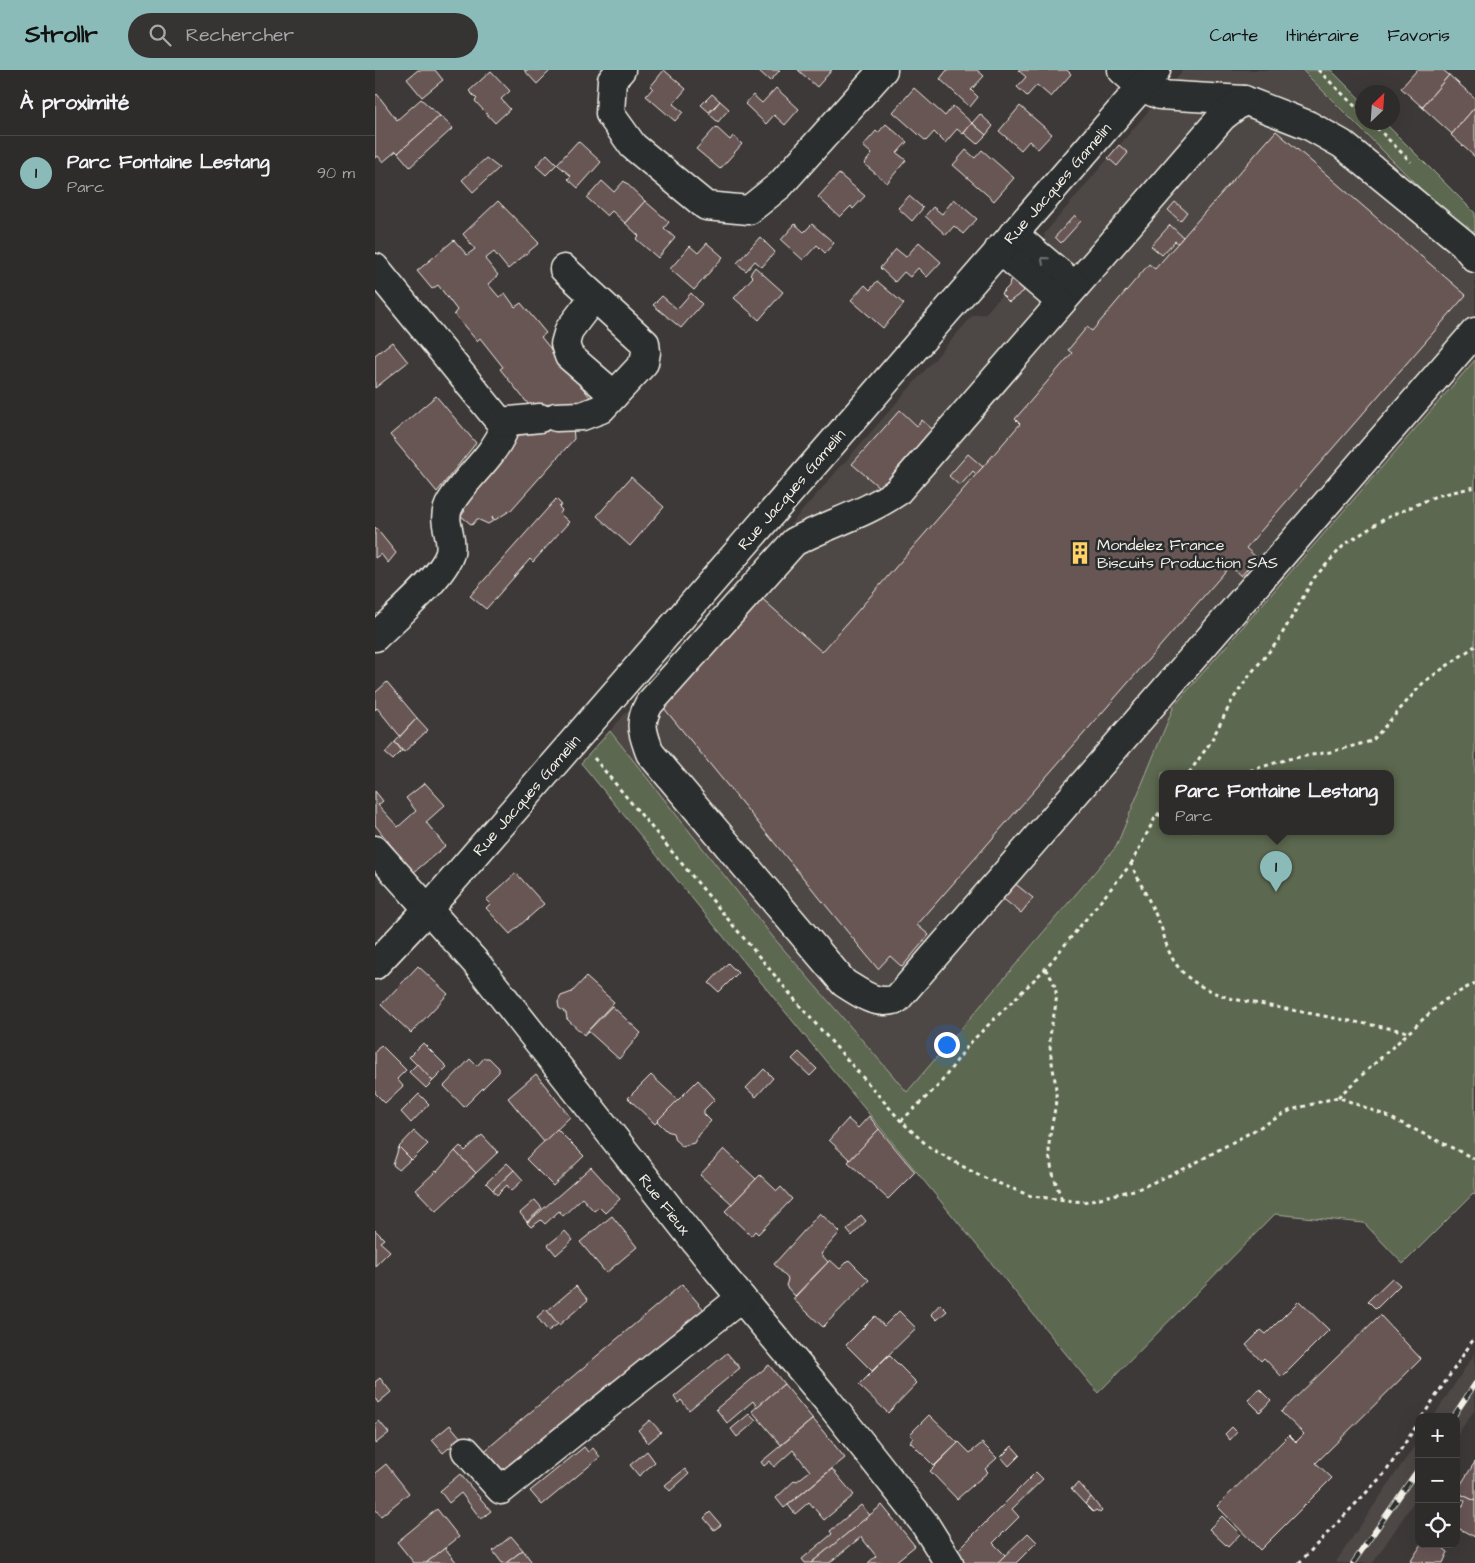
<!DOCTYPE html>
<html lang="fr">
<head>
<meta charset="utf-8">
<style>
	:root { --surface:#2e2b2b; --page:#363333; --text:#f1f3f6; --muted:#a7a7a9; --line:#494747; --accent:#8bbbb9 }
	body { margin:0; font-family:"Architects Daughter",sans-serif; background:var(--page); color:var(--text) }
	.controls { position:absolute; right:15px; bottom:15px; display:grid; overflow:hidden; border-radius:10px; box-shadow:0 5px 20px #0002 }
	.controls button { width:45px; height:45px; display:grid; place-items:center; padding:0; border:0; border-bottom:1px solid var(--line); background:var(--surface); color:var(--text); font:25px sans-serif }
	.compass { position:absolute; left:980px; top:15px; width:45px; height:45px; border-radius:50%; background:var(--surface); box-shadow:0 5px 20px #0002; rotate:25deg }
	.you { position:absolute; left:571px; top:974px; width:18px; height:18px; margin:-12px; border:4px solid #fff; border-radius:50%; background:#1a73e8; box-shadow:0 0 0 8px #1a73e833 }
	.badge { display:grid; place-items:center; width:32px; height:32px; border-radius:50%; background:var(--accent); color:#111; font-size:16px; font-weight:700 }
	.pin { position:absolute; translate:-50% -41px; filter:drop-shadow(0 1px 2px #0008) }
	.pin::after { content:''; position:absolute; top:26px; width:18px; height:15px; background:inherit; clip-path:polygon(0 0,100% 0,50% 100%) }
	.popup { position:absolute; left:784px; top:700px; width:235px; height:65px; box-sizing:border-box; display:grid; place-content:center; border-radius:10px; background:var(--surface); filter:drop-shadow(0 1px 4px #0005); font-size:16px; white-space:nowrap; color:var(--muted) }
	.popup b { font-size:19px; color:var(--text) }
	.popup::after { content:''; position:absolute; left:50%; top:100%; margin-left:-10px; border:10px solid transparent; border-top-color:var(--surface) }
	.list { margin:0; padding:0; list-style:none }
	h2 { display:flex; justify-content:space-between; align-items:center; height:65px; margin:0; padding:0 20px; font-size:21px }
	h2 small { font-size:16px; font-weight:400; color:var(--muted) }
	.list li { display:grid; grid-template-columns:32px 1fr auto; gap:15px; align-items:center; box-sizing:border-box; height:75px; padding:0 20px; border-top:1px solid var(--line) }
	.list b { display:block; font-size:19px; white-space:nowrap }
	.list p { margin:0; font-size:16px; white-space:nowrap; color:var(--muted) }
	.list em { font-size:16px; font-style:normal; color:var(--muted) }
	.icon { flex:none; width:28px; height:28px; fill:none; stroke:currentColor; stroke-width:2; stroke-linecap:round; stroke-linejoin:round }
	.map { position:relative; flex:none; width:1100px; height:1493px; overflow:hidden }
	header { display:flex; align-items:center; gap:30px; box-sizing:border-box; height:70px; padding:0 25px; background:var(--accent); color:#111 }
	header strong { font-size:24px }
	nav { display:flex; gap:28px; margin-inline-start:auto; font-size:18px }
	.search { width:350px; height:45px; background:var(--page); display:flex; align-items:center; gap:12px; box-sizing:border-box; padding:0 18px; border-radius:28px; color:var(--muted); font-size:19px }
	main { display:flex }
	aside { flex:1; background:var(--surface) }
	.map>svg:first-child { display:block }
	.built { fill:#4d4644 }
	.green { fill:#5c6850; stroke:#a8ac9c; fill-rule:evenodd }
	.building { fill:#685654; stroke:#f4f1e8 }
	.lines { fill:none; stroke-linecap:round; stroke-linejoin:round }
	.minor-casing { stroke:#f4f1e8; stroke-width:31 }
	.path { stroke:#f4f1e8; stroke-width:3; stroke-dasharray:4 4; stroke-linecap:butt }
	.minor { stroke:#2a2d2e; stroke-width:28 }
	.rail-casing { stroke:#f4f1e8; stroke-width:5.5 }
	.rail { stroke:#2a2d2e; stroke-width:4; stroke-dasharray:11; stroke-linecap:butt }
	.oneway { stroke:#71726f }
	.labels { text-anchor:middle; stroke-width:5; stroke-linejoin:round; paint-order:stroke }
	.street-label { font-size:16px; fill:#f4f1e8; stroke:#2a2d2e }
	.poi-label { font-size:16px; fill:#f4f1e8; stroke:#2a2d2e; text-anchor:start }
</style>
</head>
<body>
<header>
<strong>Strollr</strong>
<div class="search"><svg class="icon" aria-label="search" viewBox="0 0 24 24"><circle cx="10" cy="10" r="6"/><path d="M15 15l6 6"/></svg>Rechercher</div>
<nav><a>Carte</a><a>Itinéraire</a><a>Favoris</a></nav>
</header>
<main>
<aside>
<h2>À proximité<small></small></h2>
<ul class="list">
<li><span class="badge">1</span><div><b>Parc Fontaine Lestang</b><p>Parc</p></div><em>90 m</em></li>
</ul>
</aside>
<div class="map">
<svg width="1100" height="1493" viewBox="0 0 1100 1493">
	<rect width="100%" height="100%" fill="#3d3939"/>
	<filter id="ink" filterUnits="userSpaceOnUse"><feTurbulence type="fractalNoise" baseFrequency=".02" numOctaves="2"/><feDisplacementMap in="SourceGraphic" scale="10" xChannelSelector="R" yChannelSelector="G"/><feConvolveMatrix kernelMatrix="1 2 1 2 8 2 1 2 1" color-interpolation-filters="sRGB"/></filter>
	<g filter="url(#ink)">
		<!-- built -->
		<g class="built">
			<path d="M808,0H926L1100,173V290L799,636L741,777L532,1022L398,867L235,661L598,245L610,244L634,216L635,210L641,209L670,176L669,164Z"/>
			<path d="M1100,1283V1339L1081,1367V1347H1058Z"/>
			<path d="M1044,1369V1424L998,1493H960Z"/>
		</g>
		<!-- green -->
		<g class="green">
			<path d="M927,0H956L987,31L988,52L1010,53L1100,143V173Z"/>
			<path d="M1100,290V1125L1098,1124L1028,1194L989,1153L900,1144L723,1323L206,693L235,661L398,867L532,1022L741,777L799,636ZM787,703H1015V761H787Z"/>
		</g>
		<!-- building -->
		<g class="building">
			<path d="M43,0H60L68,10L47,27L32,9Z"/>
			<path d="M149,0H176L162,14Z"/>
			<path d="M289,0L311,19L298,34L308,42L300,51L271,26L278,18L276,16Z"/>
			<path d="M383,0H405L395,11Z"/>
			<path d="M423,0H457L442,17Z"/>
			<path d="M572,0H602L609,6L596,20L603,27L595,37L565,9Z"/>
			<path d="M643,0H692L696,4L676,27L662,15L652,26L642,17L651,7Z"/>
			<path d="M1042,0H1068L1074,5L1047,37L1026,18Z"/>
			<path d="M116,1L135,21L126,29L135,39L120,53L100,31L102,29L94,21Z"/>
			<path d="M1074,5L1100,28V37L1077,64L1047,37Z"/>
			<path d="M401,18L424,39L410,55L399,45L391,54L370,34L378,25L387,33Z"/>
			<path d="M539,18L570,46L578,36L597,53L588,64L582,59L570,73L559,62L551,71L518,42Z"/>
			<path d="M2,24L22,50L46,29L65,46L23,83L21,81L8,92L3,86L0,88V26Z"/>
			<path d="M337,24L345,31L334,42L326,35Z"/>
			<path d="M345,31L354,39L343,52L334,44Z"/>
			<path d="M645,36L677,64L663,79L654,71L646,80L624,61Z"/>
			<path d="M1100,37V87L1076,65Z"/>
			<path d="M605,44L618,56L611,65L597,53Z"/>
			<path d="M65,46L78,58L35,97L23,83Z"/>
			<path d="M597,53L611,65L602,74L589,63Z"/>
			<path d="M511,54L532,72L522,83L531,90L512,113L489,94L497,84L488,76L501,61L503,63Z"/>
			<path d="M341,57L355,70L358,66L367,74L345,99L321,79Z"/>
			<path d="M901,61L1091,225L871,478L882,488L866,506L855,496L542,855L554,865L527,897L515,886L503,899L288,637L383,525L447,582L645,354L640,349L697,283L693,280L712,257L717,261L774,194L780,199Z"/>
			<path d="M203,71L226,92L203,118L193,109L196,106L182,94Z"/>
			<path d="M744,75L753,83L742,96L733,88Z"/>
			<path d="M591,80L600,88L607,80L639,108L619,131L578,95Z"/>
			<path d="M172,84L182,94L171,105L161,96Z"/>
			<path d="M111,88L124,98L98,122L87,110Z"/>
			<path d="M464,104L490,126L478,139L476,136L465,147L443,127Z"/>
			<path d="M227,111L239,122L249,111L270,131L250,153L237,141L232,146L212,128Z"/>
			<path d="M534,126L548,138L537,151L523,138Z"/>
			<path d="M579,129L602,149L588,164L579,156L571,165L550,146L558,137L567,144Z"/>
			<path d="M123,131L164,173L133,199L119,182L110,189L123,205L113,214L124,227L130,223L140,237L146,233L171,263L166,267L215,327L203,338L158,340L125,299L128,297L105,268L102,271L79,244L82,240L63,215L57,219L42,201L79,170L92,185L100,179L88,164Z"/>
			<path d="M270,131L294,152L289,158L300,168L283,188L261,169L264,166L250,153Z"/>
			<path d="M800,132L812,142L805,151L793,140Z"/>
			<path d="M700,145L706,151L686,173L680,167Z"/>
			<path d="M420,154L429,162L437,154L459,173L450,183L442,175L428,190L406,170Z"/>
			<path d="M795,155L808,167L803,173L800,171L787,185L776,176Z"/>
			<path d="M385,167L400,182L387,197L380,191L371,201L362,193Z"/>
			<path d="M544,172L566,192L552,207L543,198L535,207L529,202L520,212L505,198L521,179L531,187Z"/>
			<path d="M332,173L348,187L319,220L295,199L315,176L323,183Z"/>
			<path d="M380,197L408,222L384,250L359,228L378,207L375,204Z"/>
			<path d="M641,209L649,216V221L634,232L626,224L634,216L635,210Z"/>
			<path d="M502,211L529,234L508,258L476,230L490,215L495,220Z"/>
			<path d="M316,223L327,234L306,258L278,235L287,226L302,239Z"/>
			<path d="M17,272L33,292L0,318V285Z"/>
			<path d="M61,326L101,373L62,422L15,365Z"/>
			<path d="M525,340L542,356L547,350L557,359L505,418L477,394Z"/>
			<path d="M153,354L198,355L199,369L136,440L120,450L117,447L118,451L113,454L102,449L97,455L86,446L90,441L82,434Z"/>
			<path d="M593,384L608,397L601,404L598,401L585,416L574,406Z"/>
			<path d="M256,407L289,437L255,476L222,446Z"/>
			<path d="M181,429L187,435L184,437L187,440L185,444L194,452L158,492L155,489L111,539L95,526Z"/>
			<path d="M0,457L21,483L13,493L6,484L0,488Z"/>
			<path d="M12,612L42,648L25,666L2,638L0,640V623Z"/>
			<path d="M42,648L53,660L29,682L20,672Z"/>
			<path d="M20,672L27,681L18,690L10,683Z"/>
			<path d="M50,713L70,735L51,752L70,776L38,803L0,755V721L8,731L3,735L23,757L41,741L31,728Z"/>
			<path d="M141,803L169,834L135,864L111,838L115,834L111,830Z"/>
			<path d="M638,812L658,828L646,843L626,827Z"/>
			<path d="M353,893L363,903L344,922L334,913Z"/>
			<path d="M43,896L73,924L36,963L6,935Z"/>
			<path d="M211,907L239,932L209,965L192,949L191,943L184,938L183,932L186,926L197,922Z"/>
			<path d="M237,936L266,963L244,989L213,961Z"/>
			<path d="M48,973L72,997L58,1011L34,987Z"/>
			<path d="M6,975L31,1000L22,1009L28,1016L10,1033L0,1023V982Z"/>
			<path d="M424,982L442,999L435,1006L417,989Z"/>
			<path d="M109,988H114L124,998V1002L89,1037L69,1016L95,989L102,996Z"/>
			<path d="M42,994L58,1011L51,1018L34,1002Z"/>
			<path d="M389,999L398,1008L381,1027L371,1018Z"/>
			<path d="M161,1004L195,1047L169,1072L133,1028Z"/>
			<path d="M276,1005L303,1030L280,1054L253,1028Z"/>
			<path d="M323,1010L340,1029L329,1040V1044L336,1051L323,1065L319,1073L307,1076L300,1070L298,1063L292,1061L282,1051Z"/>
			<path d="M44,1024L54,1034L36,1053L26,1042Z"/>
			<path d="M494,1046L504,1059L475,1090L454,1070L473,1049L483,1058Z"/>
			<path d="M182,1059L209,1086L178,1116L151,1089Z"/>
			<path d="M504,1059L540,1102L513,1129L473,1092Z"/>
			<path d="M39,1061L53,1074L37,1090L24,1077Z"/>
			<path d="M107,1065L123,1082L101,1103L80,1081L85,1076L90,1081Z"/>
			<path d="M24,1077L36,1089L24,1100L18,1095Z"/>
			<path d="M349,1079L381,1109L357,1134L325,1105Z"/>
			<path d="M80,1081L101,1103L61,1141L41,1120L61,1101L62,1102Z"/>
			<path d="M132,1093L139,1100L118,1120L111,1113Z"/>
			<path d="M216,1097L245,1129L230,1143L224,1137L219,1141L207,1128L188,1146L184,1141L170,1154L166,1150L156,1157L152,1153Z"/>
			<path d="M139,1100L148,1110L136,1121L132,1115L122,1125L118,1120Z"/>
			<path d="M385,1105L402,1121L406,1117L417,1129L383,1164L380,1161L376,1166L350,1141Z"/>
			<path d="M160,1130L167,1138L152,1152L145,1143Z"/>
			<path d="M445,1143L465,1162L446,1184L453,1192L420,1226L411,1216L413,1209L399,1194Z"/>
			<path d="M486,1145L491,1151L477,1166L472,1160Z"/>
			<path d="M237,1146L262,1177L231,1203L205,1172Z"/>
			<path d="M0,1160L9,1169L5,1172L15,1181L0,1196Z"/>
			<path d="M190,1161L198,1170L181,1185L173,1175Z"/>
			<path d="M455,1190L465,1199L474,1190L494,1210L448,1257L418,1229Z"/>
			<path d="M1017,1208L1025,1215L1001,1239L993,1231Z"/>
			<path d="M307,1214L330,1241L129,1411L106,1384Z"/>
			<path d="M201,1216L213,1230L184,1255L172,1241Z"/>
			<path d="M924,1231L954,1260L907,1307L889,1288L886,1291L871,1275L886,1260L891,1264Z"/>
			<path d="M565,1234L572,1241L562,1250L556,1244Z"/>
			<path d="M171,1239L183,1254L173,1261L162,1247Z"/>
			<path d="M524,1241L541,1258L497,1301L471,1275L500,1246L509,1256Z"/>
			<path d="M1005,1245L1046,1289L941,1393L957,1408L885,1480L842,1436L914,1365L921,1372L929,1364L906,1342Z"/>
			<path d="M352,1283L365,1298L314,1340L306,1330L303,1333L299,1327Z"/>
			<path d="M514,1285L542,1313L513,1343L484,1315Z"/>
			<path d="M394,1295L409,1314L382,1337L378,1331L352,1353L341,1339Z"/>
			<path d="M5,1308L16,1322L3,1333L0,1328V1312Z"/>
			<path d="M409,1314L438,1349L406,1375L377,1341Z"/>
			<path d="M885,1319L896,1330L885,1342L873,1330Z"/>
			<path d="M374,1344L381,1351L362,1367L356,1359Z"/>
			<path d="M554,1345L583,1373L559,1396L535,1372L538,1368L535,1364Z"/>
			<path d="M438,1349L470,1388L409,1438L401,1428L420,1410L422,1411L435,1401L418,1380L399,1397L395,1391L389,1396L386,1392Z"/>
			<path d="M275,1350L286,1362L273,1373L263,1360Z"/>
			<path d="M4,1351L14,1363L0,1374V1354Z"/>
			<path d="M75,1355L86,1368L68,1383L57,1370Z"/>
			<path d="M857,1357L862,1362L855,1370L850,1364Z"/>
			<path d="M584,1372L595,1383L607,1373L622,1388L610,1399L613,1402L582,1429L555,1401Z"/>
			<path d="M637,1376L645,1385L634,1396L626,1387Z"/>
			<path d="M209,1377L213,1382L218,1378L225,1387L167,1435L155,1421Z"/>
			<path d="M272,1381L280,1392L264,1406L255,1395Z"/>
			<path d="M1100,1392V1431L1081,1422Z"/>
			<path d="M11,1394L34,1423L6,1446L0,1439V1403Z"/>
			<path d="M310,1399L314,1404L295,1421L290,1415Z"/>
			<path d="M457,1399L479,1425L449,1450L434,1432L420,1444L413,1435Z"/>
			<path d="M661,1402L668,1409L637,1439L644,1447L618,1473L630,1485L622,1493H587L580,1483Z"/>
			<path d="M85,1404L116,1441L106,1449L86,1423L74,1433L65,1421Z"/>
			<path d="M704,1413L716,1427L710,1434L696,1419Z"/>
			<path d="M1081,1422L1100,1431V1467L1081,1457V1433L1088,1436L1090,1431L1081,1426Z"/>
			<path d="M716,1427L727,1441L725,1443L721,1440L718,1442L710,1434Z"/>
			<path d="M486,1435L495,1445L436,1493H430L427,1489L457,1464L455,1461Z"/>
			<path d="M507,1435L540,1476L519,1493H493L501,1486L486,1467L454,1493H436Z"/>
			<path d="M62,1439L84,1467L51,1493H39L22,1472Z"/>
			<path d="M335,1442L346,1455L339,1460L329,1448Z"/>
			<path d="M847,1446L865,1464L853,1477L834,1459Z"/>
			<path d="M653,1463L662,1472L641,1493H622Z"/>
			<path d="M136,1466L148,1480L131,1493H127L118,1481Z"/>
			<path d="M1047,1474H1070L1068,1478L1073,1482L1068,1493L1035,1492Z"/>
			<path d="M70,1478L82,1493H51Z"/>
			<path d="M148,1480L156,1491L154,1493H131Z"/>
		</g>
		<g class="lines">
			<defs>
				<g id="minor">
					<path d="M246,0L237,10L235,44L258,76L331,136L374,140L405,115L508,0"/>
					<path d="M747,0L766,17L785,25L869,30L933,55L967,74L1088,173L1100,188"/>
					<path d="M869,30L847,47L522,422C490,444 453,454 419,472L274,634C263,654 268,663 275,683L469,913C487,924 501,936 522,929L1100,262"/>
					<path d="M638,164L700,216"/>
					<path d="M624,179L686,232"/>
					<path d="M0,198L125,352L128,362C116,389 91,407 76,432C64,452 79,463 75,483C69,506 19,548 0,567"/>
					<path d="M219,227L194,260L190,274L194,286L239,325"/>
					<path d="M181,347L207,346L226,339L269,293L271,282L270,273L189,199"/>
					<path d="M125,352L165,348"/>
					<path d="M0,780L102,894L342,1199L452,1330L549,1453L574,1493"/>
					<path d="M0,895L53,839L781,0"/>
					<path d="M91,1381L126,1420L366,1228"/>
				</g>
			</defs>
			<!-- minor casing -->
			<use href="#minor" class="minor-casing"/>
			<!-- path -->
			<g class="path">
				<path d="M943,0L988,44"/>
				<path d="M996,52L1036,92"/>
				<path d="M219,688L426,937L526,1051L555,1078L605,1106L656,1126L708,1132L763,1119L811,1098L916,1040L963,1027L1012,1046L1100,1089"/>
				<path d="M814,703L835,673L858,629L877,602L903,571L939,508L969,475L1011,448L1061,426L1100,417"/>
				<path d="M867,703L913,689L955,682L997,671L1049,612L1100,576"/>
				<path d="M782,746L787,739"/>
				<path d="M756,794L780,748L787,744"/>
				<path d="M670,899C692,925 675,943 675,972C675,991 682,1010 681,1029C680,1045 674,1062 674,1078C674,1096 681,1113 687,1130"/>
				<path d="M963,1027L1068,931L1100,913"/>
				<path d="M526,1051L564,1015L594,974L670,899L756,794C766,815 777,835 786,857C789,864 790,872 793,879C804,908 830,921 858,929L1034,962"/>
				<path d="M1047,1347L1100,1267"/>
				<path d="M924,1493L1010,1403L1044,1352"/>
			</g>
			<!-- minor -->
			<use href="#minor" class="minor"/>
			<defs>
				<g id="rail">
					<path d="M1078,1347L1100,1314"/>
					<path d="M978,1493L1044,1398"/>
				</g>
			</defs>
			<!-- rail casing -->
			<use href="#rail" class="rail-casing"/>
			<!-- rail -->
			<use href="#rail" class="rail"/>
		</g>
		<!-- one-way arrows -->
		<defs><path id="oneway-chevron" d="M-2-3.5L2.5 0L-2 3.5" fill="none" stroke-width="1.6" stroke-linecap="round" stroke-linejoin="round" transform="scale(1.25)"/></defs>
		<use class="oneway" href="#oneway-chevron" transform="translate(669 190) rotate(-139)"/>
	</g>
	<!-- icons -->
	<defs>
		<symbol id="building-bare" viewBox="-9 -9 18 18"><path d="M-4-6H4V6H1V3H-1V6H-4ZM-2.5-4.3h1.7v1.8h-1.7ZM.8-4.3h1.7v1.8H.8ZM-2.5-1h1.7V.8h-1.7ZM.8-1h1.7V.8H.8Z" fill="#ffd166" stroke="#2a2d2e" stroke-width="2.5" paint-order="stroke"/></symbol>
	</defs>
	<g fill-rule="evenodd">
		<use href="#building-bare" x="689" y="467" width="32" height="32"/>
	</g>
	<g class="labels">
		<!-- street labels -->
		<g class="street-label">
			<text transform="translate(682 113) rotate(-49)" y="6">Rue Jacques Gamelin</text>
			<text transform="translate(416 419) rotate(-49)" y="6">Rue Jacques Gamelin</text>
			<text transform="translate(151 725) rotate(-49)" y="6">Rue Jacques Gamelin</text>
			<text transform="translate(290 1134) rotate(52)" y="6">Rue Fieux</text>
		</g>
		<!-- poi labels -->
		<g class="poi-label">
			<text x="722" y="480">Mondelez France<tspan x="722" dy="18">Biscuits Production SAS</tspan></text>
		</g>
	</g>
</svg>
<div class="controls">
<button>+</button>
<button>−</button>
<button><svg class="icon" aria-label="locate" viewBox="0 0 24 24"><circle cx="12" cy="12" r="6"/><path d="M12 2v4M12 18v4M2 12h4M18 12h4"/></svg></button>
</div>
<svg class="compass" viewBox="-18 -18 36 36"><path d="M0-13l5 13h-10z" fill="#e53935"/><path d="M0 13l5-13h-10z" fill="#a7a7a9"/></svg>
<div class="you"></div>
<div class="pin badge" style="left:901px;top:822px">1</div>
<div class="popup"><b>Parc Fontaine Lestang</b>Parc</div>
</div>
</main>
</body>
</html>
